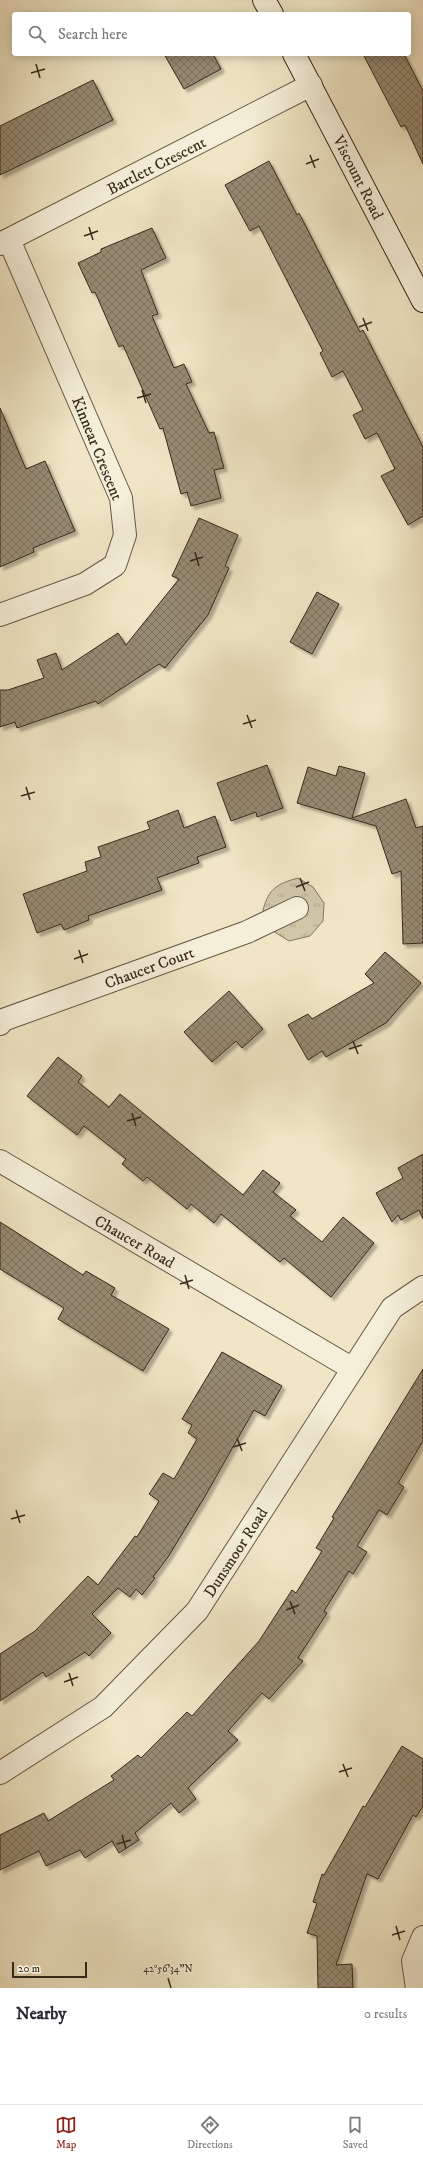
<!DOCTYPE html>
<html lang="en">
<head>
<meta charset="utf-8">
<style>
	:root { --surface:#fff; --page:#f7f7f7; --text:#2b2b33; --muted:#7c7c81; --line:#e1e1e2; --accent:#8f2418 }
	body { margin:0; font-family:"IM FELL DW Pica",serif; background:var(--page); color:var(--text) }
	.scale { position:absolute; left:12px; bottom:10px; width:75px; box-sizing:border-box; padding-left:4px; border:2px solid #36281b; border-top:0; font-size:11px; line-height:14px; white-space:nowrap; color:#36281b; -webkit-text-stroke:3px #f5efd9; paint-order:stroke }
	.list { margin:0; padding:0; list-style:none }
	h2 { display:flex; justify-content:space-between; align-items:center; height:52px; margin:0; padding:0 16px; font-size:17px }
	h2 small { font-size:13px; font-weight:400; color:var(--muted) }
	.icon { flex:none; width:22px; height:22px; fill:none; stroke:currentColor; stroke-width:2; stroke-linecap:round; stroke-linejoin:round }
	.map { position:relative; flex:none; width:423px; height:1988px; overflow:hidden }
	.search { position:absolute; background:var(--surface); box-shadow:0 2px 10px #0003; left:12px; right:12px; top:12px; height:44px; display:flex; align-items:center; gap:10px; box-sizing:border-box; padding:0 14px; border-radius:4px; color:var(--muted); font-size:15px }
	.sheet { height:116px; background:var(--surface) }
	nav { display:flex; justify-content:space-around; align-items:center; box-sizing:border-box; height:56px; border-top:1px solid var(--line); background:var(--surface); font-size:11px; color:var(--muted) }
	nav a { display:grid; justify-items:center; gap:2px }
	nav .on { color:var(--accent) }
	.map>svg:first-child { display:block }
	.grass { fill:url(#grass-tufts); stroke:#837762 }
	.building { fill:url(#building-cross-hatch); stroke:#36281b; filter:url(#shadow) }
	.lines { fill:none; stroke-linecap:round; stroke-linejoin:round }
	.street-casing { stroke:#645846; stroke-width:24 }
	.secondary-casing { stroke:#36281b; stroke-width:24 }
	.street { stroke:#f5efd9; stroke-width:22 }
	.secondary { stroke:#f5efd9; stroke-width:22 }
	.ticks { fill:none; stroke:#36281b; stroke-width:1.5 }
	.labels { text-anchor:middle; stroke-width:3; stroke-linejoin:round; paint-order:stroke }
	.street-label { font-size:16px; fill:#36281b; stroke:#f5efd9 }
	.ticks-label { font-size:10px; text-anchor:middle; fill:#36281b; stroke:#f5efd9; stroke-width:3; stroke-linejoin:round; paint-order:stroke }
</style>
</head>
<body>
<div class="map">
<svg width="423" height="1988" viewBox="0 0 423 1988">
	<defs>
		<pattern id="grass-tufts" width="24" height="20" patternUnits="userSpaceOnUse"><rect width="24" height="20" fill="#d0c6a8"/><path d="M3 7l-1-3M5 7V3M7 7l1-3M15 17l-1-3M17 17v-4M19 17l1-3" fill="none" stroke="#b3aa90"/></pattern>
		<pattern id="building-cross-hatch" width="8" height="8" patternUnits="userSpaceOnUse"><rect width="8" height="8" fill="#978b73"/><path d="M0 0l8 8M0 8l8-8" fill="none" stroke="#7c725e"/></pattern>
		<filter id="shadow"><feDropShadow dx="3.5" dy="3.5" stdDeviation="1" flood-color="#0004"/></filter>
	</defs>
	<rect width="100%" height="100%" fill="#f0e6c5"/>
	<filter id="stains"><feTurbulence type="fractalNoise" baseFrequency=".005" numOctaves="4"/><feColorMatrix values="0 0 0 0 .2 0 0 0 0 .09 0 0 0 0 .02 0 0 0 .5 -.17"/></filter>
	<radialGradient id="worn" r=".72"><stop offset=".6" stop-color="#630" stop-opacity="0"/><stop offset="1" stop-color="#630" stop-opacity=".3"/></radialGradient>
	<!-- grass -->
	<path class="grass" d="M298,878L313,887L324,903L323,921L310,936L289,941L273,931L263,910C269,888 277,884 298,878Z"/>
	<!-- building -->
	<g class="building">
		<path d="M164,54H213L221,69L184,89Z"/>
		<path d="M363,54H404L423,91V164L405,125L401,127Z"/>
		<path d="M93,80L113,120L0,175V126Z"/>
		<path d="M269,161L297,215L299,213L360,332L363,330L423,447V516L408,525L381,476L395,469L377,433L365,439L353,415L363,410L343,371L332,377L320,353L323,351L259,226L250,231L225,185Z"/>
		<path d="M152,228L166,258L141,270L158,314L152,316L174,368L184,364L192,382L186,384L209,433L214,432L224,468L214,470L221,498L191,506L187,492L181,494L163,428L160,429L123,345L119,347L95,292L92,293L78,263L101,252V249Z"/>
		<path d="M0,408L26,469L45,461L75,531L33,548L34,552L0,567Z"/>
		<path d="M199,518L238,535L225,566L229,568L208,615L165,668L159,664L98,704L96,701L17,728L15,722L0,727V690H8L44,678L37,660L56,653L62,670L118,633L126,645L179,579L172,576Z"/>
		<path d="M317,592L339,604L312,654L290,642Z"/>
		<path d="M267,765L283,808L257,817L256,812L231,821L217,783Z"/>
		<path d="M339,766L365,773L352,818L406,799L416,828L423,826V943L403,944L401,871L392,874L376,826L297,803L308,767L336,776Z"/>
		<path d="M178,810L184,828L215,816L226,847L197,857L199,863L157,878L162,890L88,916L89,920L64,930L61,924L37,933L23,894L87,871L85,862L101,857L98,847L150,829L147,822Z"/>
		<path d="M385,952L421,983L386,1023L326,1057L322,1051L308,1060L288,1025L308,1014L312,1019L374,983L365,974Z"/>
		<path d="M229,991L263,1029L242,1048L236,1041L212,1062L184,1032Z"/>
		<path d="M58,1057L82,1076L78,1082L109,1107L120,1094L243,1195L263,1170L280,1183L273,1192L296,1210L290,1216L322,1242L343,1217L374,1243L331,1297L284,1258L280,1262L221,1214L214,1223L191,1204L187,1209L147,1177L143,1181L122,1164L126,1159L84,1126L77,1135L27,1096Z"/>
		<path d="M423,1154V1219L419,1210L401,1220L398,1215L392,1222L376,1193L403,1178L398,1168Z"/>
		<path d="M0,1222L83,1275L86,1271L115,1288L111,1295L169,1329L143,1371L58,1319L64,1308L0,1269Z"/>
		<path d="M222,1352L282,1386L265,1416L254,1410L204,1498L168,1557L153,1577L155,1578L142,1595L136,1589L130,1597L118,1588L92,1614L111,1633L89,1656L85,1652L46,1677L43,1672L0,1701V1654L35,1631L88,1576L98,1585L135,1536L137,1537L159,1501L149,1494L163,1473L174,1479L197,1439L188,1433L192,1425L182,1419Z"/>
		<path d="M423,1369V1441L398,1483L404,1487L387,1515L379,1510L357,1546L367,1552L353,1574L349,1571L324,1611L327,1613L298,1658L303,1661L269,1699L262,1693L228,1731L238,1740L188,1788L196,1799L179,1813L171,1803L135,1833L139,1840L119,1853L112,1841L85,1858L80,1850L46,1866L39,1851L0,1870V1835L44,1813L48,1821L114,1780L111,1776L138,1755L141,1758L187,1712L192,1716L259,1641L292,1590L296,1593L322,1551L316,1548L334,1518L332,1517Z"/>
		<path d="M402,1746L423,1759V1806L416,1817L413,1815L378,1879L367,1874L336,1965L352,1964L353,1988H318L317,1936L307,1933L317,1903L313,1902L322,1874L324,1875L363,1806L365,1807Z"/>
	</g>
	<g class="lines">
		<defs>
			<g id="street">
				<path d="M0,244L311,85"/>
				<path d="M0,615L85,584L115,565L125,535L121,498L9,240"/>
				<path d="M0,1024L3,1020L247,932L297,908"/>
				<path d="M0,1161L353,1369"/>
				<path d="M0,1773L103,1707L197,1611L392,1308L423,1287"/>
				<path d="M417,1988L413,1961L423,1937"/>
			</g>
			<g id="secondary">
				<path d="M264,0L272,14"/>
				<path d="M294,54L423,301"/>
			</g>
		</defs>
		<!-- street casing -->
		<use href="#street" class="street-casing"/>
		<!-- secondary casing -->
		<use href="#secondary" class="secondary-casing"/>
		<!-- street -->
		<use href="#street" class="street"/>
		<!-- secondary -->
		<use href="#secondary" class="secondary"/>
	</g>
	<!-- ticks -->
	<path class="ticks" d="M36,64L40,78M31,73L45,69M310,155L315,168M306,164L319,159M89,227L93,240M84,236L98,231M363,318L368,331M359,327L372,322M142,390L146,403M137,398L151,394M195,552L199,566M190,561L203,557M247,715L252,728M243,724L256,720M26,787L30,800M21,796L35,792M300,878L305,891M296,887L309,882M79,950L83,963M74,959L88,954M353,1041L358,1054M349,1049L362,1045M132,1113L136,1126M127,1121L141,1117M185,1275L189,1289M180,1284L193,1280M237,1438L242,1451M233,1447L246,1443M16,1510L20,1523M11,1519L25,1515M290,1601L295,1614M286,1610L299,1605M69,1673L73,1686M64,1682L78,1677M343,1764L348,1777M339,1772L352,1768M122,1835L126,1849M117,1844L131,1840M396,1926L400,1940M392,1935L405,1931M168,1978L171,1988"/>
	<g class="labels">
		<!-- street labels -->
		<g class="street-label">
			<text transform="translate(156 165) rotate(-27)" y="6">Bartlett Crescent</text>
			<text transform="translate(359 177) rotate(63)" y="6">Viscount Road</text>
			<text transform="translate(98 448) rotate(68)" y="6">Kinnear Crescent</text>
			<text transform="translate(149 967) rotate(-20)" y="6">Chaucer Court</text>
			<text transform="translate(135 1241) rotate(30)" y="6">Chaucer Road</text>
			<text transform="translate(235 1552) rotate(-57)" y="6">Dunsmoor Road</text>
		</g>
	</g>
	<g class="ticks-label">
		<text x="168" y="1972">42°56'34"N</text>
	</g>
	<rect width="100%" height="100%" filter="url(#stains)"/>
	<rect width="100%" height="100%" fill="url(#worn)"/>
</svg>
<div class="scale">20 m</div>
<div class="search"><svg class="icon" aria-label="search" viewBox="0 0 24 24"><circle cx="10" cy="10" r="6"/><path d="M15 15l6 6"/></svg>Search here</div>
</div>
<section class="sheet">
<h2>Nearby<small>0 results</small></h2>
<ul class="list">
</ul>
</section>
<nav>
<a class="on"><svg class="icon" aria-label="map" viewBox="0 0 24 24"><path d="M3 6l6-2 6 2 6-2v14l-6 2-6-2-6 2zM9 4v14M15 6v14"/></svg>Map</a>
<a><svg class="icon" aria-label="directions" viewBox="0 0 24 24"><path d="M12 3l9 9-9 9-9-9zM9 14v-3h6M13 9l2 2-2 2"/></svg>Directions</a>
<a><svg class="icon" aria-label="saved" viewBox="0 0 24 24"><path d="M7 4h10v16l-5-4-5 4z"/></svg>Saved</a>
</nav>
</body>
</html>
